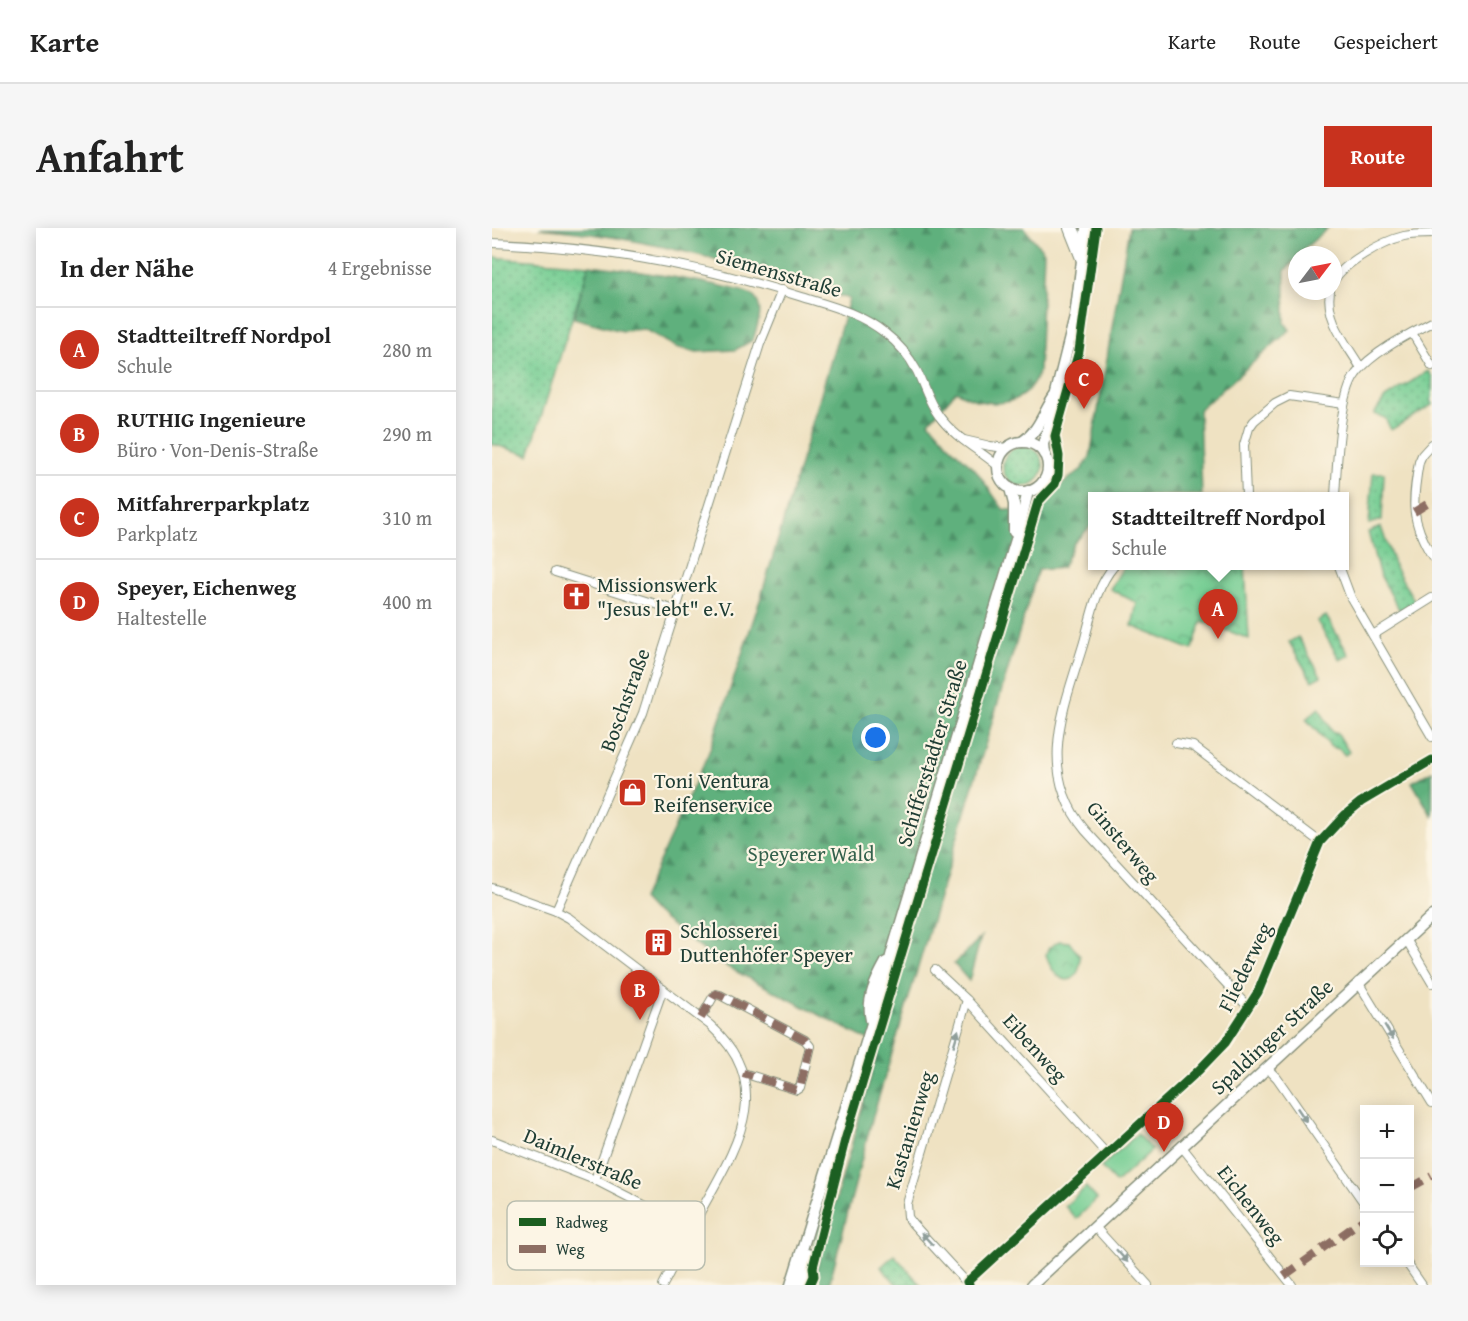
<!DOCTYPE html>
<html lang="de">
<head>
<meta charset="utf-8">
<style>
	:root { --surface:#fff; --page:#f6f6f6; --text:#222; --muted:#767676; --line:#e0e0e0; --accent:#c8321e }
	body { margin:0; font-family:"Gentium Book Plus",serif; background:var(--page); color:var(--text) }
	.controls { position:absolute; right:18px; bottom:18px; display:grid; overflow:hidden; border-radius:0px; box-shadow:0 3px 15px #0003 }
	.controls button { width:54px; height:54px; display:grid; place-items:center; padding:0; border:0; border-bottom:2px solid var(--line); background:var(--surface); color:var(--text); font:30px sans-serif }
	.compass { position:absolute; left:796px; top:18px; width:54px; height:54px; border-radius:50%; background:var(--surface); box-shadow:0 3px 15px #0003; rotate:58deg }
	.you { position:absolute; left:384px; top:510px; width:21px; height:21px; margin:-15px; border:4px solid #fff; border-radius:50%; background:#1a73e8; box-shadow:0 0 0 9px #1a73e833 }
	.badge { display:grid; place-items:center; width:39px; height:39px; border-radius:50%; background:var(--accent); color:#fff; font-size:20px; font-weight:700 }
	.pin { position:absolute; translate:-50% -50px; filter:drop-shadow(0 2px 3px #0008) }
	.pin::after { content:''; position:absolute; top:32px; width:21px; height:18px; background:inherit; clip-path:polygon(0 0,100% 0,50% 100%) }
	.popup { position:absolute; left:596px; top:264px; width:261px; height:78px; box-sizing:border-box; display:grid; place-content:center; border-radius:0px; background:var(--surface); filter:drop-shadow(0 2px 4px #0005); font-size:20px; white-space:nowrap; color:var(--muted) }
	.popup b { font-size:22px; color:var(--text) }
	.popup::after { content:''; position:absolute; left:50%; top:100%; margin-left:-12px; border:12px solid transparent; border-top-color:var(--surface) }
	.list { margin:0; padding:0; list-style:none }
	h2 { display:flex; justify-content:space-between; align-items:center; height:78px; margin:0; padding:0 24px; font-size:26px }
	h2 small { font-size:20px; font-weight:400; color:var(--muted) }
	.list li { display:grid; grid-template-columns:39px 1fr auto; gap:18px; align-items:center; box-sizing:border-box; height:84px; padding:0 24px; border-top:2px solid var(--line) }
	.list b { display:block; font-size:22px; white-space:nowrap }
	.list p { margin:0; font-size:20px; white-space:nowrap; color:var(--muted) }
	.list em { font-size:20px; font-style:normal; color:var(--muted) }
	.icon { flex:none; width:33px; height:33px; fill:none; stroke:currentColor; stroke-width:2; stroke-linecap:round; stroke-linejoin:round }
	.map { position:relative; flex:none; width:940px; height:1057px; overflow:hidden; border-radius:0px }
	header { display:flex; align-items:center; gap:36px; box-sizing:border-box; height:84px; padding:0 30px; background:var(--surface); border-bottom:2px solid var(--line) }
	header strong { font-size:28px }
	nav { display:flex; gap:33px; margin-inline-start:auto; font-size:21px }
	.intro { display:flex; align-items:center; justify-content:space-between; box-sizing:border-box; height:144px; padding:0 36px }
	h1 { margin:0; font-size:42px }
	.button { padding:15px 27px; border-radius:0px; background:var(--accent); color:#fff; font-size:21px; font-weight:700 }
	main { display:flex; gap:36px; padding:0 36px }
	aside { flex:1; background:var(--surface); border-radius:0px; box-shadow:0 3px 15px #0003 }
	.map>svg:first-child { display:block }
	.grass { fill:url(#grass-dots); stroke:#4a8564; stroke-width:1.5 }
	.forest { fill:url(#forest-firs); stroke:#3f7658; stroke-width:1.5 }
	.park { fill:url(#park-crowns); stroke:#4a8564; stroke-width:1.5 }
	.pitch { fill:#74cd93; stroke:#4a8564; stroke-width:1.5 }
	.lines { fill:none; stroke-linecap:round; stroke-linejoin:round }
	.street-casing { stroke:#87907b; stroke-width:10 }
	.secondary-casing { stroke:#87907b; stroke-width:13 }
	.highway-casing { stroke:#87907b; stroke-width:16 }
	.street { stroke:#fff; stroke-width:8 }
	.secondary { stroke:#fff; stroke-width:10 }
	.highway { stroke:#fff; stroke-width:14 }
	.quiet { stroke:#8d6e63; stroke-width:8; stroke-dasharray:15 8; stroke-linecap:butt }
	.cycleway-casing { stroke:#fcf5e5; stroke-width:13 }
	.cycleway { stroke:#1b5e20; stroke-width:9 }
	.oneway { fill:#8f9e9a }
	.labels { text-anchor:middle; stroke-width:4.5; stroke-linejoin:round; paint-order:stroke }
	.street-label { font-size:21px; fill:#1f3d34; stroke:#fcf5e5 }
	.poi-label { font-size:21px; fill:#1f3d34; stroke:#fcf5e5; text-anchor:start }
	.park-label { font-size:21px; fill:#34614c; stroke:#fcf5e5 }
	.key { fill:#fcf5e5; stroke:#babeb0; stroke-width:1.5 }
	.key-label { font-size:16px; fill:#1f3d34 }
</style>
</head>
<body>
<header>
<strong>Karte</strong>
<nav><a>Karte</a><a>Route</a><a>Gespeichert</a></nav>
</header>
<div class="intro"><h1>Anfahrt</h1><a class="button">Route</a></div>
<main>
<aside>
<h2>In der Nähe<small>4 Ergebnisse</small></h2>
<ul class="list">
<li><span class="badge">A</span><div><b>Stadtteiltreff Nordpol</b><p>Schule</p></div><em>280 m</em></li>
<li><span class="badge">B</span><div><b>RUTHIG Ingenieure</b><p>Büro · Von-Denis-Straße</p></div><em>290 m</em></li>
<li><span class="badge">C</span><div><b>Mitfahrerparkplatz</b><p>Parkplatz</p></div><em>310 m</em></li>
<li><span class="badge">D</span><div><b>Speyer, Eichenweg</b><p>Haltestelle</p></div><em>400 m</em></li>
</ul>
</aside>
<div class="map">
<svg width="940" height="1057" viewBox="0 0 940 1057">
	<defs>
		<pattern id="grass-dots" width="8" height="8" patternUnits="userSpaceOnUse" patternTransform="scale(1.5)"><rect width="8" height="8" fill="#74cd93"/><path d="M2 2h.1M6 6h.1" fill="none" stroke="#5fa879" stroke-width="1.8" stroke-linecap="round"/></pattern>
		<pattern id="forest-firs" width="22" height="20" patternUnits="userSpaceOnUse" patternTransform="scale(1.5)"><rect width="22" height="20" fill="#5fb07d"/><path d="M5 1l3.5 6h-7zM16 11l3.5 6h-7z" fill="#4e9067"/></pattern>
		<pattern id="park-crowns" width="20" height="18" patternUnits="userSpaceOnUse" patternTransform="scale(1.5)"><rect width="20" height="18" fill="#74cd93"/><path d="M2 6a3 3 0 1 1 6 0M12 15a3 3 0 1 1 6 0" fill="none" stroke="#5fa879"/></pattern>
	</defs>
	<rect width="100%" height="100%" fill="#fcf5e5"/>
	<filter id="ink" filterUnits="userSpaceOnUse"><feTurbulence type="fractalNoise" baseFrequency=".0167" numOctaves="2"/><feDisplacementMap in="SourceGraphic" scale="12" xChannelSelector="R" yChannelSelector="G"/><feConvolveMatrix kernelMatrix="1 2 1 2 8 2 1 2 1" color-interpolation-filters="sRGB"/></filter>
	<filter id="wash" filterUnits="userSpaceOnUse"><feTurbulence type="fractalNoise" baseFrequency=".008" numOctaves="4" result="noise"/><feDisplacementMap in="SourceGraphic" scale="24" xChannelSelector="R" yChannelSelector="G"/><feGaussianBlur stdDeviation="1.35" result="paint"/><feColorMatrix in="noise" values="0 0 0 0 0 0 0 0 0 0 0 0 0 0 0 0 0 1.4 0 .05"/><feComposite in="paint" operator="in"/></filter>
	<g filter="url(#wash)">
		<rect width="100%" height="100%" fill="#efe2c2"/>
		<!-- grass -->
		<g class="grass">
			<path d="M0,29L97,37L37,227L0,216Z"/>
			<path d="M936,143L940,149V170L938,172L940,177L899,202L893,190L882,186L893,170Z"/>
			<circle cx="531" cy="238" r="20"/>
			<path d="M881,245H892L890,292L877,296Z"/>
			<path d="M536,279L539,282L540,287L351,913L321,1032L320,1047H317V1034L340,943Z"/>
			<path d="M889,299L903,339L923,374L908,383L887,345L876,304Z"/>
			<path d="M834,388L857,427L848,432L825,393Z"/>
			<path d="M806,409L829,448L820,453L797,414Z"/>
			<path d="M827,480L841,505L845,504L857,524L853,527L847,521L839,519L814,491Z"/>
			<path d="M402,1027L429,1057H405L389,1039Z"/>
		</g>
		<!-- forest -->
		<g class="forest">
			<path d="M47,0H532L552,24L547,143C534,182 495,181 464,163L437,194L458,218L483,241L511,281L546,285L554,268L590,241L598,229L637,0H836L805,27V30L793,43V95L798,102L707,182L710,267L600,268V297L582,315L570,340L546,342L379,895L337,1057L321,1053L388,816L368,808L228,735L161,683L150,671L217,524L268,372L357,71C256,38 154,9 47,0Z"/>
			<path d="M97,37C119,39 251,58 261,68C274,80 265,97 261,112L243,122L204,124L184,119L152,101L131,103L122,101L82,90Z"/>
			<path d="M940,543V588L920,554Z"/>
			<path d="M489,709L477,753L462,736Z"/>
		</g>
		<!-- park -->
		<g class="park">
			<path d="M632,338H753L757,411L710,393L700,422L640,398L645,375L618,361Z"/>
			<path d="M567,713L577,714L588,728C589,762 562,758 554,726L557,720Z"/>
		</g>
		<!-- pitch -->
		<g class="pitch">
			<path d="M645,906L660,922L624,955L609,939Z"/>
			<path d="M594,959L605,971L584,991L573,978Z"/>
		</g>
	</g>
	<g filter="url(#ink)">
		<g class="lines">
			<defs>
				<g id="street">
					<path d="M0,15C104,19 210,37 310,69C339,78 368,85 393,105C406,115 417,128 425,143C432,158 437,175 447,188C463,210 486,221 506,238"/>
					<path d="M841,54C851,35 891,13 912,8C921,6 931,6 940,6"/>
					<path d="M838,63C833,92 855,116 869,140"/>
					<path d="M920,105L940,138"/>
					<path d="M472,212L498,218L514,220"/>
					<path d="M940,216L930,227L927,234C920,274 918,292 940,328"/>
					<path d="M754,268L752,217L757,200L762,193L783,175L797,168L852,176"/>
					<path d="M843,268C845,239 847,168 864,146C879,125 917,106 940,94"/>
					<path d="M622,338C604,359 599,388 592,414C573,478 543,542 593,602L756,779"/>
					<path d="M847,338L859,370L940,509"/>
					<path d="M63,344L183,382"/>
					<path d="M881,407L940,370"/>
					<path d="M684,515L701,518L828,614"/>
					<path d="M0,660L64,683L77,690L218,797C284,857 246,916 211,979C197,1004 185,1031 171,1057"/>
					<path d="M64,683L151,485L268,116L290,62"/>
					<path d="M914,711L940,755"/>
					<path d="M443,742L475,772L614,925"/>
					<path d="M866,754L940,875"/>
					<path d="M475,772L415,976L416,989L420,995L477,1057"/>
					<path d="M209,790L221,769L224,766L228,767L313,812L318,818L308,860L305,862L251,845"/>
					<path d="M775,840L785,850L872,975"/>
					<path d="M0,912L103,952L199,1001"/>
					<path d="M690,919L800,1057"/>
					<path d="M103,952L171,761"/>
					<path d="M604,1000L656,1057"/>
					<path d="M914,1034L930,1057"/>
					<path d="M475,1054L707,842L733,815L766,764L828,614L853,587L869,574L940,532"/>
				</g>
				<g id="secondary">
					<path d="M530,214C547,203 551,185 562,169"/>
					<circle cx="531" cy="239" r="25"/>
					<path d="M552,226L551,216L561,185L563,169L583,89L594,0"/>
					<path d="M518,260L522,276V304"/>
					<path d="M379,792C374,771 384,752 394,734"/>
					<path d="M299,1057L390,763L400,724L526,305L536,263"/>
					<path d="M308,1057L316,1026"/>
					<path d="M540,1057L940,688"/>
				</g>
				<path id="highway" d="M579,0L591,30"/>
			</defs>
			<!-- street casing -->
			<use href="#street" class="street-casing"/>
			<!-- secondary casing -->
			<use href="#secondary" class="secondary-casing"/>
			<!-- highway casing -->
			<use href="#highway" class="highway-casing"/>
			<!-- street -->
			<use href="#street" class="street"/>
			<!-- secondary -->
			<use href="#secondary" class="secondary"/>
			<!-- highway -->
			<use href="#highway" class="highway"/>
			<!-- quiet -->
			<g class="quiet">
				<path d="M922,284L940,273"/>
				<path d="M209,790L221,769L224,766L228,767L313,812L318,818L308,860L305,862L251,845"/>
				<path d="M918,960L940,948"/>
				<path d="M792,1048L872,991"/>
			</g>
			<defs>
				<g id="cycleway">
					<path d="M318,1057L322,1048L321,1039L353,912L527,338L546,274L563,256L566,247L567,228L563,208L587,123L604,0"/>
					<path d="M477,1057L475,1054L707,842L733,815L766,764L828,614L853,587L869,574L940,532"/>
				</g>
			</defs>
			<!-- cycleway casing -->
			<use href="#cycleway" class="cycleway-casing"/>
			<!-- cycleway -->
			<use href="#cycleway" class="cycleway"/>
		</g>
		<!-- one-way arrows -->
		<defs><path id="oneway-solid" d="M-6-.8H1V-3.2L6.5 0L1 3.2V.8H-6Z" transform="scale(1.5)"/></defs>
		<g class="oneway">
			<use href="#oneway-solid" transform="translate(897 804) rotate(59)"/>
			<use href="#oneway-solid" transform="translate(464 810) rotate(-73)"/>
			<use href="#oneway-solid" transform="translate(810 887) rotate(56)"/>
			<use href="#oneway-solid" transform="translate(435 1011) rotate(-133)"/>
			<use href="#oneway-solid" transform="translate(630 1028) rotate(48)"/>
		</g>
	</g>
	<!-- icons -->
	<defs>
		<symbol id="church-square" viewBox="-11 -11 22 22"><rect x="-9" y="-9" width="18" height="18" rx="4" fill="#c8321e" stroke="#fcf5e5"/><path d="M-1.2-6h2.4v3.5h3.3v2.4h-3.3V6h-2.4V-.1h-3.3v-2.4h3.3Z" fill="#fff"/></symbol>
		<symbol id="shop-square" viewBox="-11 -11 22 22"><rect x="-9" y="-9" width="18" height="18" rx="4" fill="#c8321e" stroke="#fcf5e5"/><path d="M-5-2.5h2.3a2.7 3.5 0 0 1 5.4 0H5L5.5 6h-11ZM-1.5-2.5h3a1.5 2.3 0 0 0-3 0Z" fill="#fff"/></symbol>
		<symbol id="building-square" viewBox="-11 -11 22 22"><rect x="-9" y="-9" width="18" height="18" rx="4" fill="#c8321e" stroke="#fcf5e5"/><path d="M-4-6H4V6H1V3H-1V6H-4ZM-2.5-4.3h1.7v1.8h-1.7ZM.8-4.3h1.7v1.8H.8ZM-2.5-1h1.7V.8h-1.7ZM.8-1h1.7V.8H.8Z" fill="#fff"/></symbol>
	</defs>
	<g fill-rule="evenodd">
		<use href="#church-square" x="68" y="352" width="33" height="33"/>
		<use href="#shop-square" x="124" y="548" width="33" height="33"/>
		<use href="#building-square" x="150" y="698" width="33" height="33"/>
	</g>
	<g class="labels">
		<!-- street labels -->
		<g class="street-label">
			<text transform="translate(287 45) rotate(16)" y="7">Siemensstraße</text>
			<text transform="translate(133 472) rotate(-70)" y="7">Boschstraße</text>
			<text transform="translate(440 525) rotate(-73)" y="7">Schifferstadter Straße</text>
			<text transform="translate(631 614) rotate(50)" y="7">Ginsterweg</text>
			<text transform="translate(753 739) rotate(-64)" y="7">Fliederweg</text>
			<text transform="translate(780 809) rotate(-43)" y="7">Spaldinger Straße</text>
			<text transform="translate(543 820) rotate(48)" y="7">Eibenweg</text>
			<text transform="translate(418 902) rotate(-73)" y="7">Kastanienweg</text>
			<text transform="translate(91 931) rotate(23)" y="7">Daimlerstraße</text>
			<text transform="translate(759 977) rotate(52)" y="7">Eichenweg</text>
		</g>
		<!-- poi labels -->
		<g class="poi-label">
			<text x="105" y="364">Missionswerk<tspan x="105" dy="24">"Jesus lebt" e.V.</tspan></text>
			<text x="162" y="560">Toni Ventura<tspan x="162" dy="24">Reifenservice</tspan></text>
			<text x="188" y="710">Schlosserei<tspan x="188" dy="24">Duttenhöfer Speyer</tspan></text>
		</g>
		<!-- park labels -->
		<g class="park-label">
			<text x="319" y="633">Speyerer Wald</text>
		</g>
	</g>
	<!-- legend -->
	<rect x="15" y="973" width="198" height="69" rx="9" class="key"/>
	<rect x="27" y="990" width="27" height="8" fill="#1b5e20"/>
	<rect x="27" y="1017" width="27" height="8" fill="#8d6e63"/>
	<g class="key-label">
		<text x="64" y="1000">Radweg</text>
		<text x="64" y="1027">Weg</text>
	</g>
</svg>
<div class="controls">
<button>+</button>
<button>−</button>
<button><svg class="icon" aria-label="locate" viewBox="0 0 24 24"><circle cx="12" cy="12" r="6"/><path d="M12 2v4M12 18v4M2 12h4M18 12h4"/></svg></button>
</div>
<svg class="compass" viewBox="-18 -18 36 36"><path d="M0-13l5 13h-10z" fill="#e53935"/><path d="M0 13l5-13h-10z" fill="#767676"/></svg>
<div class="you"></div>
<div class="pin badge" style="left:726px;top:411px">A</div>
<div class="popup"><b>Stadtteiltreff Nordpol</b>Schule</div>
<div class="pin badge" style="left:148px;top:792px">B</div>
<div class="pin badge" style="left:592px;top:181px">C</div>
<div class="pin badge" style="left:672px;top:924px">D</div>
</div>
</main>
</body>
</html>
